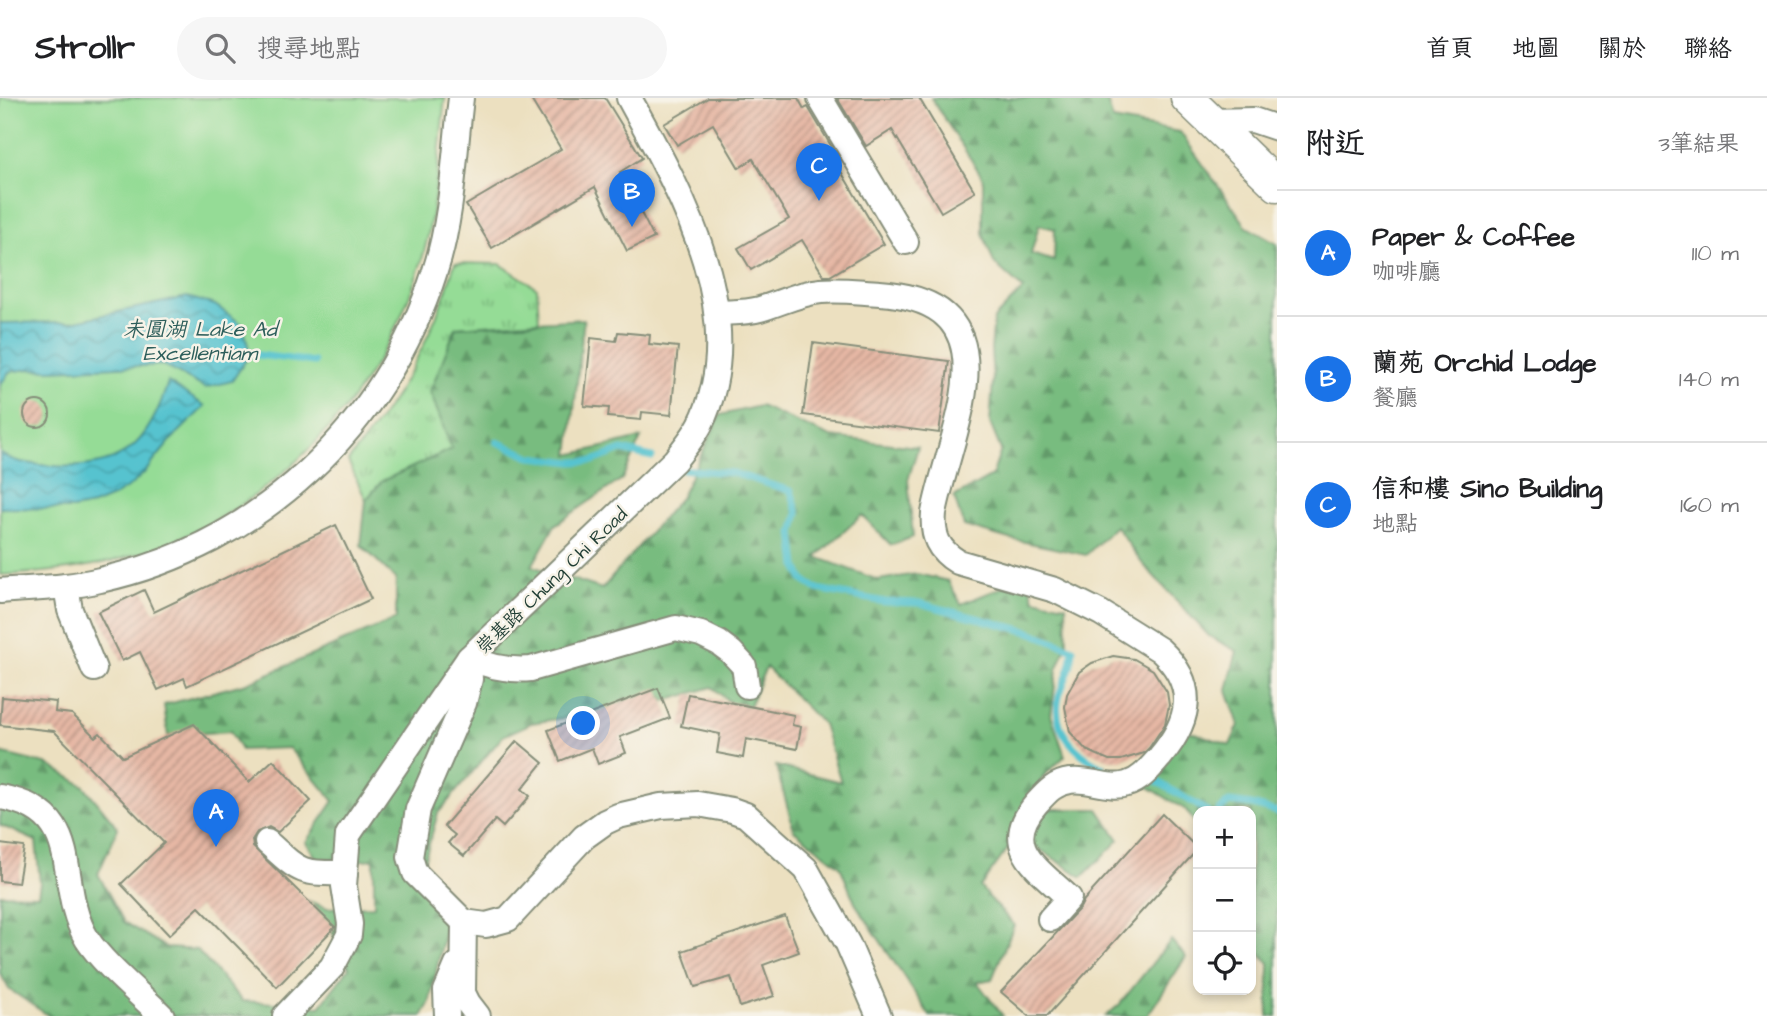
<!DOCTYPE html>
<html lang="zh-TW">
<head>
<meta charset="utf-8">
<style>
	:root { --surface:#fff; --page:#f6f6f6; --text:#202124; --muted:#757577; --line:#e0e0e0; --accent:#1a73e8 }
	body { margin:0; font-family:"Architects Daughter","LXGW WenKai TC",sans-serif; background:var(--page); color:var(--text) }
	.controls { position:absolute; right:21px; bottom:21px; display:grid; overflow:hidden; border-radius:14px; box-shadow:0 4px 10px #0003 }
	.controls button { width:63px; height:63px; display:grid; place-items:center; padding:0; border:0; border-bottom:2px solid var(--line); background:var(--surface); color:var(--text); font:35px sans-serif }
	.you { position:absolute; left:584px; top:626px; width:24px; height:24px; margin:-18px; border:5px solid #fff; border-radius:50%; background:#1a73e8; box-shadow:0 0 0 10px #1a73e833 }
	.badge { display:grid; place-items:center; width:46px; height:46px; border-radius:50%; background:var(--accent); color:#fff; font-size:23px; font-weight:700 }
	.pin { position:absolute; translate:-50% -58px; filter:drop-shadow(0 2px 4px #0008) }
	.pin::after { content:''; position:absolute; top:37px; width:24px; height:21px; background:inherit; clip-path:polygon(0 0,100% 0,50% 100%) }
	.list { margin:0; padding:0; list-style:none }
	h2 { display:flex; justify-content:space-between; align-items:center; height:91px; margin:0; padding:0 28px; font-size:30px }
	h2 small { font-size:23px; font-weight:400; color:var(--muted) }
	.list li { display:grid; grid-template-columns:46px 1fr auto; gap:21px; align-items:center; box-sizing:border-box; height:126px; padding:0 28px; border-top:2px solid var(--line) }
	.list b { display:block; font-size:26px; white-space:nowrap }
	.list p { margin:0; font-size:23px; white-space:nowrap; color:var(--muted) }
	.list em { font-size:23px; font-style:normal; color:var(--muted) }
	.icon { flex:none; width:38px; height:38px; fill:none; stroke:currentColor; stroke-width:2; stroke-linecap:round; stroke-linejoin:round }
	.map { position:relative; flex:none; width:1277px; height:918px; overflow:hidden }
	header { display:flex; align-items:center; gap:42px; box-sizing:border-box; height:98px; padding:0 35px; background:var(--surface); border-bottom:2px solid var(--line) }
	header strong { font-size:33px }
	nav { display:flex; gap:38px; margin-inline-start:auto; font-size:24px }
	.search { width:490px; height:63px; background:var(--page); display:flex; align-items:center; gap:18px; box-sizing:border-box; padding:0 24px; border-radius:38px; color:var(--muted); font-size:26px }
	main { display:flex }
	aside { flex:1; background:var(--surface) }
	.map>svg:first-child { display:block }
	.grass { fill:url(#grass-tufts); stroke:#5a8c65; stroke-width:2 }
	.forest { fill:url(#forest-firs); stroke:#4c7c5a; stroke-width:2; fill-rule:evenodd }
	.garden { fill:#95dc96; stroke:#5a8c65; stroke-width:2 }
	.water { fill:url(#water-waves); stroke:#3a8082; stroke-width:2 }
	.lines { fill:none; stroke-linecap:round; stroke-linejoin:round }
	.stream { stroke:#56c3cf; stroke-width:7 }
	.building { fill:url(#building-hatch) }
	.minor-casing { stroke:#868e7a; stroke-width:28 }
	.major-casing { stroke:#868e7a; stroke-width:35 }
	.minor { stroke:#fff; stroke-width:24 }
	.major { stroke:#fff; stroke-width:32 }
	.labels { text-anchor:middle; stroke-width:5; stroke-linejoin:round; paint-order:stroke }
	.street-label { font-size:19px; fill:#1f3d34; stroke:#f7f3e8 }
	.water-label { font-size:21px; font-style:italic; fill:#2d5e5b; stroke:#f7f3e8 }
</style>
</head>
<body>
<header>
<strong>Strollr</strong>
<div class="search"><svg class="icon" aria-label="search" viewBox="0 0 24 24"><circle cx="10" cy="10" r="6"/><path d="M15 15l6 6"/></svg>搜尋地點</div>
<nav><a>首頁</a><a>地圖</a><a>關於</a><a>聯絡</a></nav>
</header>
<main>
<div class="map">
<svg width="1277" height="918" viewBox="0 0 1277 918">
	<defs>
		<pattern id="grass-tufts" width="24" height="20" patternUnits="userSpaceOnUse" patternTransform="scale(1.75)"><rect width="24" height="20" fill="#95dc96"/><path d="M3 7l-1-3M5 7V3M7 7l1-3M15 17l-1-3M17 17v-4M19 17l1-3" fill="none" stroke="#79b47b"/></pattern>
		<pattern id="forest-firs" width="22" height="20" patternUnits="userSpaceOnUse" patternTransform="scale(1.75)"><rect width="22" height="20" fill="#78bc7f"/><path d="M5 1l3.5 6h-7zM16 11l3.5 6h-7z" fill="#629a69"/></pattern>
		<pattern id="water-waves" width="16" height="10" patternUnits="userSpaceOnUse" patternTransform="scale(1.75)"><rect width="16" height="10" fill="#56c3cf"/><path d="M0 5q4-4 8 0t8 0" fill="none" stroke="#47a0a9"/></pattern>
		<pattern id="building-hatch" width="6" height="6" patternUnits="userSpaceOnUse" patternTransform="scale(1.75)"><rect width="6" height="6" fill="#e6b7a4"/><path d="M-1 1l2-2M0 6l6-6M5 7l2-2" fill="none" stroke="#ba9686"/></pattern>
	</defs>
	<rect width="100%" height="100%" fill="#f7f3e8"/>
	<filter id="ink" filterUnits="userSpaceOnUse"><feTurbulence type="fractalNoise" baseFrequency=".0143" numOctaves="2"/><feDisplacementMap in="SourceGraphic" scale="14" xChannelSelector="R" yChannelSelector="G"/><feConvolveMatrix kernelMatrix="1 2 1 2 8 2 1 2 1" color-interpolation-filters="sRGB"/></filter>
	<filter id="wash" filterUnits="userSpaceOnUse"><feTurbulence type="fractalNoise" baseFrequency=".00686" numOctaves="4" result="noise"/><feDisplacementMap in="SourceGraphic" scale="28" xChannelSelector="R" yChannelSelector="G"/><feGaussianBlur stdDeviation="1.57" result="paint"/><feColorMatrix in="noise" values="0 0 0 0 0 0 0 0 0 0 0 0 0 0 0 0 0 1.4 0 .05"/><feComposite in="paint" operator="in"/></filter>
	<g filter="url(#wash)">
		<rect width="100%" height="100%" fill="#ece0c0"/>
		<!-- grass -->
		<path class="grass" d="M455,165L500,166L537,190L539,223L456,229L431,294L452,351L382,383L366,402L348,363C399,301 432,242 455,165Z"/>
		<!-- forest -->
		<g class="forest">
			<path d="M931,0H1106L1113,22L1180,34L1247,129L1277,146V918H1268L1269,865L1251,845V713H1198V729L1186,712L1127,676L1177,629L1230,647L1239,627L1227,592L1237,553L1209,538L1142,465L1116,428L1086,457L1006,440L964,428L954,399L992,378L1001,352L990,325L993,282L991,252L994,221L1023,191L994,165L983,135V80ZM1039,127L1055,131L1054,163L1031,156Z"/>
			<path d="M584,221L569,357L641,340L622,381L555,427L532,468L602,491L681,399L720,317L760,308L831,339L918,349L908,382L913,439L891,447L862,417L816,459L878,482L917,476L948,483L961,506L1028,479L1034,501L1066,507L1067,547L1057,572L1051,617L1065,658L1044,678L1033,696L1038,711H1098L1119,742L1082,779L1018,737L980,789L1014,827L992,881L977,884L1003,918H930L855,805L840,768L794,732L776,668L841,684L823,626L766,569L745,617L712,589L651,607L531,625L503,638L438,715L423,767L447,823L429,906L422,918H49L9,891L0,875V796L38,797L40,785L36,743L0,727V655L49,667L84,688L118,730L98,776L124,824L167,850L197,852L242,903L320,908L349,870L330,830L306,802L327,810L374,808V761L320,766L306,744L334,703L289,650L241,652L230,633L168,638L164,607L247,585L396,521V481L361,447L366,402L382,383L452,351L430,294L456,229Z"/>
			<path d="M1171,842L1186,859L1147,918H1106L1119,907Z"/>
		</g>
		<!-- garden -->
		<path class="garden" d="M0,0H445C438,56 437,114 420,168C378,301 275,411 141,455C95,470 48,475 0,477Z"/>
		<!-- water -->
		<g class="water">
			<path d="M187,199L215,207L243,227L250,256L232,283L205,290L163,267L50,272L29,271L9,274L0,288V225L71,224Z"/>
			<path d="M168,284L205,308L172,341L145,374L130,388L112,399L93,407L73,411L0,410V355C15,366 35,366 53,368C122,373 149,347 168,284Z"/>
		</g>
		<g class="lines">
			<!-- stream -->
			<g class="stream">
				<path d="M250,256L314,264"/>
				<path d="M497,344L532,359L573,364L593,363L622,352L652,359"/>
				<path d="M679,371L733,375L791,393L798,415L793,435L797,468L803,482L817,491L885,504L919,505L1030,534L1073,551C1072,572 1064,581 1059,599C1051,632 1076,656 1102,669"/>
				<path d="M1153,681L1207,713"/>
				<path d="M1219,713L1229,704L1252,707L1277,714"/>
			</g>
		</g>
		<g id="blocks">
			<!-- building -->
			<g class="building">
				<path d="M530,0H605L642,60L620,74L654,140L627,153L595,89L492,150L466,107L561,51Z"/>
				<path d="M708,0H798L804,11L808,9L840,63L836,65L884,146L830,178H824L802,142L751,172L738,150L789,121L753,61L739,70L713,26L677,47L664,26Z"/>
				<path d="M837,0H919L975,94L941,114L892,32L866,48Z"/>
				<path d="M618,234L650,237L649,246L678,249L671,317L642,314L641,322L608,319L609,310L584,308L591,240L616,243Z"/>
				<path d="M813,245L949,263L939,335L803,317Z"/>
				<circle cx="37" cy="316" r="13"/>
				<path d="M336,427L371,501L187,588L184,580L158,592L140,554L122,563L98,514L144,492L154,514Z"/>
				<path d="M1113,558L1134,561L1153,572L1167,594L1169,607L1165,626L1149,650L1144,655L1121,662H1109L1086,652L1070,634L1065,609L1067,596L1079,574L1092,565Z"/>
				<path d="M658,590L670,620L620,639L626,655L598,666L592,650L560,663L548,632Z"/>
				<path d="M688,596L794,617L792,627L801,629L797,651L746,641L743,660L717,655L720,636L681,628Z"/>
				<path d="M2,599L56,604L55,614L72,616L95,639L100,635L123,659L194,626L249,684L273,662L311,703L278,734L269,729L257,734L252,742L253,749L335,829L277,889L199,809L169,837L121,786L164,745L54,633L0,627Z"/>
				<path d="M517,643L543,665L522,691L530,698L503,729L495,722L464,758L448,745L455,737L444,728Z"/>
				<path d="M1162,716L1198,751L1047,918H1029L1001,894L1080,810L1084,802Z"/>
				<path d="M0,746L24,749L18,785L0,783Z"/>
				<path d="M785,818L799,854L763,867L774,898L740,909L731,879L695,889L682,853Z"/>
			</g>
		</g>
	</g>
	<g filter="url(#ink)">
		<use href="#blocks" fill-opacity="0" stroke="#868e7a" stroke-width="2"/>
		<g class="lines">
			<defs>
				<g id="minor">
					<path d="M629,0C680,93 753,220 700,327C693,340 683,351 675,362L469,560L470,581L464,605L418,711L410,759L415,775L464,824L486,827L508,821L584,739L605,724L618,718L661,708L698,706L732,712L746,717L806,771L848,846L879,918"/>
					<path d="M820,0L906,144"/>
					<path d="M1211,23L1253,22L1277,30"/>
					<path d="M717,215C731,214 746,215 760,211C781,205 799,195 821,193C840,191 860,194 880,195C1020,205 950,331 934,415C932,438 938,452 958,464L1055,492L1101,515L1160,552C1199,588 1190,623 1160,659C1150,670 1141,682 1127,686C1108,692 1089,680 1070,683C1054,685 1046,695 1036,706C999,749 1039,771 1069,800L1050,821"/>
					<path d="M66,488L70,512L94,571"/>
					<path d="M0,493C34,490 67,490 100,482C260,447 386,328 435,173C453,118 454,57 461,0"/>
					<path d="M0,699C89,714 53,784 87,841C102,865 141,897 162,918"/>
					<path d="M267,744C300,774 300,776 345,775"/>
					<path d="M464,824L463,895L468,905L478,918"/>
					<path d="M285,918L332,869L349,837L350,826L344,788L348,737L469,560C490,569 509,573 531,571L676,530L701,536L719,545L731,554L744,568L747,588"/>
					<path d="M447,918L446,893L457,867"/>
				</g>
				<path id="major" d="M1187,0L1277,87"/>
			</defs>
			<!-- minor casing -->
			<use href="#minor" class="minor-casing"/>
			<!-- major casing -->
			<use href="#major" class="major-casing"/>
			<!-- minor -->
			<use href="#minor" class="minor"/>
			<!-- major -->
			<use href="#major" class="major"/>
		</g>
	</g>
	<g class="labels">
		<!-- street labels -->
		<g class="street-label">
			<text transform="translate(551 482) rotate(-44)" y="7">崇基路 Chung Chi Road</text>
		</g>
		<!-- water labels -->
		<g class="water-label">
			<text x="200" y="238">未圓湖 Lake Ad<tspan x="200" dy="24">Excellentiam</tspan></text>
		</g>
	</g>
</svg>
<div class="controls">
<button>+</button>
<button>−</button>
<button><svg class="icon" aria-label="locate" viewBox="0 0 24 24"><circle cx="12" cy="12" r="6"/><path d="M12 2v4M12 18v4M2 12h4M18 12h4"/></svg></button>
</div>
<div class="you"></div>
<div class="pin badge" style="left:216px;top:749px">A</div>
<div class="pin badge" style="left:632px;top:129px">B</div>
<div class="pin badge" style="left:819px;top:103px">C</div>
</div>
<aside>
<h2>附近<small>3筆結果</small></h2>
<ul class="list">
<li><span class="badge">A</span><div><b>Paper &amp; Coffee</b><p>咖啡廳</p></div><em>110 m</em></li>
<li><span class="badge">B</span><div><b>蘭苑 Orchid Lodge</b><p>餐廳</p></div><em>140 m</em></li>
<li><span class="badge">C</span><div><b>信和樓 Sino Building</b><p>地點</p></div><em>160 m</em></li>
</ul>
</aside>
</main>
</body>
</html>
